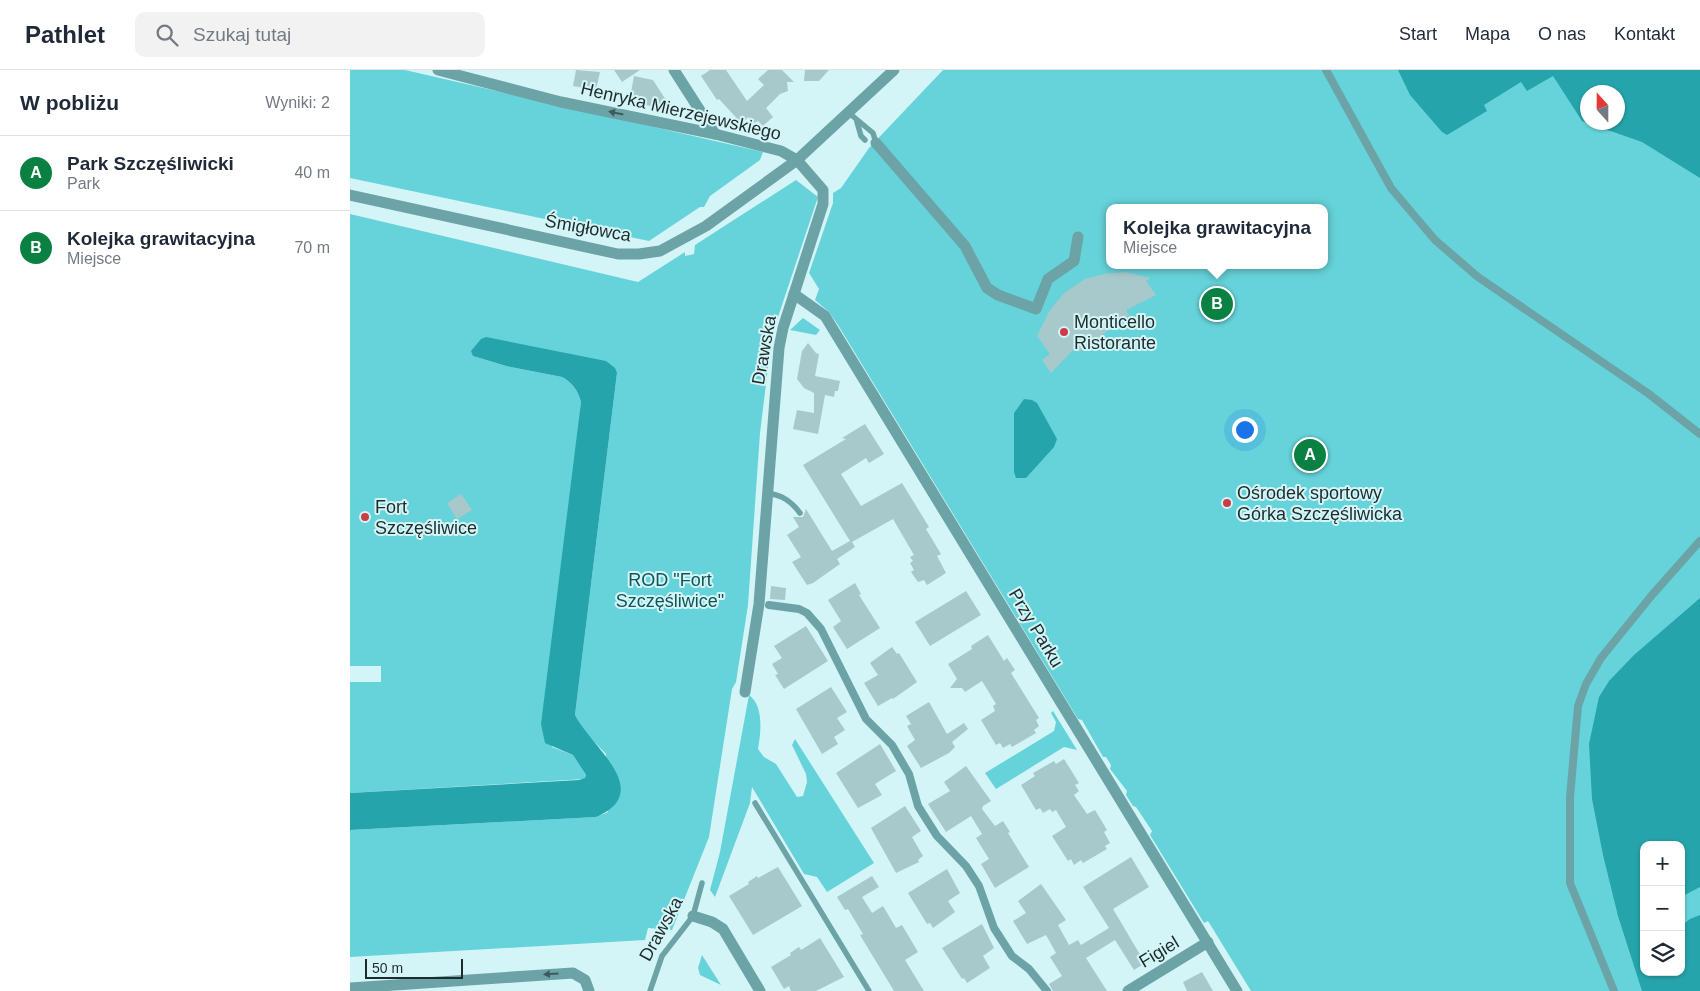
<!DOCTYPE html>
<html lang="pl">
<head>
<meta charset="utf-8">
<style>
	:root { --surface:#fff; --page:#f2f2f3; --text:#1f2937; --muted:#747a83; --line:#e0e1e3; --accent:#0b8043 }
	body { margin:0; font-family:Helvetica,sans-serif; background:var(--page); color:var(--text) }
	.controls { position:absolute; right:15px; bottom:15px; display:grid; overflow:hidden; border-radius:10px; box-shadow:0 1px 4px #0004 }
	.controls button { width:45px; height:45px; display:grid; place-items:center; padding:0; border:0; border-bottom:1px solid var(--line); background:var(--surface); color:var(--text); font:25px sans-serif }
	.compass { position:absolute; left:1230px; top:15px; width:45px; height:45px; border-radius:50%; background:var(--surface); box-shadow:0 1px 4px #0004; rotate:339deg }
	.scale { position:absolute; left:15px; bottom:12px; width:98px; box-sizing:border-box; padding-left:5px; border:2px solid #1e2b2c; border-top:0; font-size:14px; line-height:18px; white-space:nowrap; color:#1e2b2c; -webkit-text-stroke:4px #d4f5f7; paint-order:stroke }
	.you { position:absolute; left:894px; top:359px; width:18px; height:18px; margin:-12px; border:4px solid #fff; border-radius:50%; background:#1a73e8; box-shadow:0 0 0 8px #1a73e833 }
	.badge { display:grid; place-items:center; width:32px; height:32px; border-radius:50%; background:var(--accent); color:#fff; font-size:16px; font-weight:700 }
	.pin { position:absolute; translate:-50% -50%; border:2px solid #fff; box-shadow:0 1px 5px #0006 }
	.popup { position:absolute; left:756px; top:134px; width:222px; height:65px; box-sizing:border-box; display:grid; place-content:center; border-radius:10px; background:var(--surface); filter:drop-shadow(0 1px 4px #0005); font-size:16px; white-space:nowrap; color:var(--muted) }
	.popup b { font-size:19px; color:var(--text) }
	.popup::after { content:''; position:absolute; left:50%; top:100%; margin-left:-10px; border:10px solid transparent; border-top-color:var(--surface) }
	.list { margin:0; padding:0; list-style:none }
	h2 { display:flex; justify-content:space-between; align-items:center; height:65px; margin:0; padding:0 20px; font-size:21px }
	h2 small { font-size:16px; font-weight:400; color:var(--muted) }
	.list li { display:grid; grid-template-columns:32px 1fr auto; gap:15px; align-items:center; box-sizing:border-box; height:75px; padding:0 20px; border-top:1px solid var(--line) }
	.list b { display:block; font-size:19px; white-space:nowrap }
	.list p { margin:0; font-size:16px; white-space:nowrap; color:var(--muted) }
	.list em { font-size:16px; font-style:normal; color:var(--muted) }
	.icon { flex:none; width:28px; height:28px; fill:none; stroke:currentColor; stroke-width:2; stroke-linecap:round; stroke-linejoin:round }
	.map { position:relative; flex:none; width:1350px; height:921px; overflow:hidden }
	header { display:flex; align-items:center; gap:30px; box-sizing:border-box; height:70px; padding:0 25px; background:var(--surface); border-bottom:1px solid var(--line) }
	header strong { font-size:24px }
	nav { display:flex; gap:28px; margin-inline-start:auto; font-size:18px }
	.search { width:350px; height:45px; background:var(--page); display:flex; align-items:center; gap:12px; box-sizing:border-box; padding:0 18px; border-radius:10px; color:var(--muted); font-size:19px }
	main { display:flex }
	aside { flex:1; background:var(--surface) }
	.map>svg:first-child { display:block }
	.green { fill:#66d3da; fill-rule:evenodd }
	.water { fill:#26a4ab; fill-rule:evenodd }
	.building { fill:#a8c9cb }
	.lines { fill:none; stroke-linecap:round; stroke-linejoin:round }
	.service { stroke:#6ca3a6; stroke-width:5.5 }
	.pedestrian { stroke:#6ca3a6; stroke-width:8 }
	.minor { stroke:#6ca3a6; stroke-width:11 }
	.oneway { fill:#3d5b5d }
	.poi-dot { fill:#cc3c47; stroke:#d4f5f7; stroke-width:2 }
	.labels { text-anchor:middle; stroke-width:4; stroke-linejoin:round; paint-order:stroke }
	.street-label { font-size:18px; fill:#1e2b2c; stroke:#d4f5f7 }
	.poi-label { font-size:18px; fill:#1e2b2c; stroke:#d4f5f7; text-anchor:start }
	.park-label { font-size:18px; fill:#0f5457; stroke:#d4f5f7 }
</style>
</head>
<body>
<header>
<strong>Pathlet</strong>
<div class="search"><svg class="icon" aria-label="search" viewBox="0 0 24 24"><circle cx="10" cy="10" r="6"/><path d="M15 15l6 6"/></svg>Szukaj tutaj</div>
<nav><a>Start</a><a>Mapa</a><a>O nas</a><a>Kontakt</a></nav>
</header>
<main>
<aside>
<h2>W pobliżu<small>Wyniki: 2</small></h2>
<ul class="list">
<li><span class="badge">A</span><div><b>Park Szczęśliwicki</b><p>Park</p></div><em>40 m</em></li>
<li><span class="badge">B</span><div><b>Kolejka grawitacyjna</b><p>Miejsce</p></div><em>70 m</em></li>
</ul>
</aside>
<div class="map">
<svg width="1350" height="921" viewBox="0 0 1350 921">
	<rect width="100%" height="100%" fill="#d4f5f7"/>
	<!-- green -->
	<g class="green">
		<path d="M0,0H55L413,82L410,90L360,126L354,137H350L299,171L0,108Z"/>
		<path d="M593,0H1350V921H901L858,851L854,853L800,765L802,761L786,737L783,736L776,725L777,721L760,699L761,695L756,687H753L732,650L728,649L488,255L479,242L465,230L469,219L459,203L483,133V123L491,118L519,78ZM1238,22H1268V52H1238ZM760,138H974V195H760ZM1294,775H1331V902H1294Z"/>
		<path d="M446,110L468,127L422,265L410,363L398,535L386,612L382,619L359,767L322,860L298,858L295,870L0,887V760L246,747L258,742L256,684L233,660L225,645L267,303L123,286L156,296L212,307C223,313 228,321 231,332L202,677L223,685L236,705L235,709L0,723V612H31V596H0V144L288,212L335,182V186L344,184L345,175Z"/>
		<path d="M453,248L470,260L466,265L440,260Z"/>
		<path d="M399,625C414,636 411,662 408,679L414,687L426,694L447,727L453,726L457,712L456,704L442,675L445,669L524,793L477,822L467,807L454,804L402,717L400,733L365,827L360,820L370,782Z"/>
		<path d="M703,641L727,680L714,677L646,719L635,703L704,661L706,652L701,643Z"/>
		<path d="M352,885L371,915L350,905L348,898Z"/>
	</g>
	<!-- water -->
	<g class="water">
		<path d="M1048,0H1350V108L1292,72L1232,51L1203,6L1177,21L1171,12L1134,35L1137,41L1097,65L1092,62L1060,25ZM1268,22V52H1238V22Z"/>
		<path d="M136,267L256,291L265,298L267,303L225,645C240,676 306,721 246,747L0,760V723L229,710L235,708L236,705L223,685L195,673L191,654L231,332C228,321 223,313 212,307L156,296L123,286L121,281L131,269Z"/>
		<path d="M674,329L682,330L687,333L707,369L704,377L676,408H666L664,402V343Z"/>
		<path d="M1350,528V817L1331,827V775H1294V902H1331V856L1340,849L1350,845V921H1292L1268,846L1253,785L1242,729L1239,674L1249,627L1259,611L1284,585Z"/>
	</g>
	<!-- building -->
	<g class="building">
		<path d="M226,0L250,2L246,20L223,16Z"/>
		<path d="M264,0H290L272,12Z"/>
		<path d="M360,0H376L397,31L414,15L408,9L418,0H432L444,12H437L438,21L430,24L416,38L423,47L413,56L408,51L404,53L398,47L392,54L369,29L367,30L351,6Z"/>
		<path d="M455,0H479L469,11H454Z"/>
		<path d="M284,6L303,10L316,30L310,38L286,33V29L280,28Z"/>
		<path d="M775,202L801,208L796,211L806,225L776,240L779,245L729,282L725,278L701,303L692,290L700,284L687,266L700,240L714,223L735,209L754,204Z"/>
		<path d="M869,219L878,237L863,245L854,227Z"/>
		<path d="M458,273L466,283L469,284L465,306L490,311L488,321H485L484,327L475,325L468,364L443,359L447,340L464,343V323L454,318L447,309L452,281Z"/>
		<path d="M515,354L534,384L519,393L516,388L491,404L511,436L552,413L579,457L576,459L591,484L587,486L596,503L577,515L574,510L568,512L561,502L564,500L560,493L563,491L560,487L564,485L543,449L502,472L505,477L487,489L490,494L463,513L457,515L442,492L451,487L437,465L449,457L443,447H453L456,439L482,481L500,471L453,395L496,369L492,368Z"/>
		<path d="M111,424L122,440L107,449L97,433Z"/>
		<path d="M505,513L511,524L509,525L530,558L497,579L483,557L491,551L478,530Z"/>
		<path d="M421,516L436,518L435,530L420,529Z"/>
		<path d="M616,521L631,545L580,576L565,552Z"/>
		<path d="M456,556L478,591L434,619L425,605L428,604L422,594L432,588L424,576Z"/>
		<path d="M638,565L654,591L657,588L665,600L661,603L689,648L686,650L689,656L684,660L686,663L662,677L660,674L653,678L650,673L646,675L631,650L645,641L643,636L646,634L632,611L615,622L612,618H600L607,609L598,594L622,579L621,576Z"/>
		<path d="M542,577L547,584L549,583L567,612L543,629L542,628L528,636L514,613L528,605L520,593Z"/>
		<path d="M481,617L497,642L487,648L495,660L484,667L488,674L472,684L446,639Z"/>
		<path d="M579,632L597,664L614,653L618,659L602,672L605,677L599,683L571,698L557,676L565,670L557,656L561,654L556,646Z"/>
		<path d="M530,674L546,701L525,714L532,725L508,738L486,703Z"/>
		<path d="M714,689L729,713L725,715L729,721L724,725L737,744L745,740L757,760L754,762L760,773L755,776L757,779L733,793L731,790L724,795L721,789L718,791L702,766L716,757L706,740L702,742L700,739L693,743L690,738L686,740L671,715L685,706L683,703L704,691L706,694Z"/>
		<path d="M616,696L641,731L633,736L632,739L645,756L653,751L660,762L658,763L679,797L645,818L631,794L639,789L626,768L632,764L621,746L596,762L578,734L600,721L594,712Z"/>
		<path d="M555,736L571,761L562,767L573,786L568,790L569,792L546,803L521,758Z"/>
		<path d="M781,787L799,817L763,839L795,893L784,900L765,870L736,888L757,921H703L699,914L712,906L700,887L706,883L696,865L677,874L663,851L676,843L668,831L691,814L716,850L708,855L719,875L728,870L731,875L759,858L733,817Z"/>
		<path d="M428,797L452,836L403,865L379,826L399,814L398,812L407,806L408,808Z"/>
		<path d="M597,799L610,823L598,831L605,842L583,858L580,853L577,854L558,823Z"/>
		<path d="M522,806L529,817L512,827L522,843L533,836L546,858L552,855L568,882L555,890L574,921H544L510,865L513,864L498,839L495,840L487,827Z"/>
		<path d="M632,854L644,878L633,886L640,898L617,913L614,908L612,909L592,878Z"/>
		<path d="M470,868L494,907L466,921H441L439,916L434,919L421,897L441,885L440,883L449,877L451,880Z"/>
		<path d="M852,902L863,921H837L833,912Z"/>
	</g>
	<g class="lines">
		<!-- service -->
		<g class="service">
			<path d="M499,43L523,63L526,73"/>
			<path d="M507,52L511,66L515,70"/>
			<path d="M417,423C432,425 441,431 450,443"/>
			<path d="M405,733L519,921"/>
			<path d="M300,921L312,886L343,846L352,813"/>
		</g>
		<!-- pedestrian -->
		<g class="pedestrian">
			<path d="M976,0L1041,118L1085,170L1128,207L1299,324L1350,364"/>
			<path d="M419,535L449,539L457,543L471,559L516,649L542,675L559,704L568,736L587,766L616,796L629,816L644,858L662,886L679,899L697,921"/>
			<path d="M1264,921L1220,813V727L1228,636L1236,614L1251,588L1302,525L1350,471"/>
		</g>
		<!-- minor -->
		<g class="minor">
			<path d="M88,0L211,32L365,64L431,81L447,90L473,120V134L433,258L429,278L409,534L395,622"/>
			<path d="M324,0L365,64"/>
			<path d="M526,73L615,176L637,218L648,225L686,239L698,209L724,191L728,167"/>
			<path d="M0,125L268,184H289L310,181L356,156L447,90L544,0"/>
			<path d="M444,224L475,246L887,921"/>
			<path d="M343,846L362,852L373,859L410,921"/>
			<path d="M0,918L223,903L235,910L239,921"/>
			<path d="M778,921L858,872"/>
		</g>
	</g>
	<!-- one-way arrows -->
	<defs><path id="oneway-solid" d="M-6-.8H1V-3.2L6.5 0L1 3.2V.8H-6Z" transform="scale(1.25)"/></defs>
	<g class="oneway">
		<use href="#oneway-solid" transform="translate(266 43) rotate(-168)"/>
		<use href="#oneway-solid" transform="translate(201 904) rotate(176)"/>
	</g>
	<!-- markers -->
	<g class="poi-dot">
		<circle cx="714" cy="262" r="5"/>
		<circle cx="877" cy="433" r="5"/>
		<circle cx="15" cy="447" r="5"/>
	</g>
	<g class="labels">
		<!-- street labels -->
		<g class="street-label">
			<text transform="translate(331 41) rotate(13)" y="6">Henryka Mierzejewskiego</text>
			<text transform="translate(238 158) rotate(10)" y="6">Śmigłowca</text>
			<text transform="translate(414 280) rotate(-80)" y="6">Drawska</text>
			<text transform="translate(686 558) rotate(59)" y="6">Przy Parku</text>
			<text transform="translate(311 859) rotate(-61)" y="6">Drawska</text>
			<text transform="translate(809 882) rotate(-31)" y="6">Figiel</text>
		</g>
		<!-- poi labels -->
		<g class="poi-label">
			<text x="724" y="258">Monticello<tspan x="724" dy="21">Ristorante</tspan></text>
			<text x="887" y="429">Ośrodek sportowy<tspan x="887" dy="21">Górka Szczęśliwicka</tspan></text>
			<text x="25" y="443">Fort<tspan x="25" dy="21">Szczęśliwice</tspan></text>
		</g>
		<!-- park labels -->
		<g class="park-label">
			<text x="320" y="516">ROD "Fort<tspan x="320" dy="21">Szczęśliwice"</tspan></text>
		</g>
	</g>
</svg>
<div class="controls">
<button>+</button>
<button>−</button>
<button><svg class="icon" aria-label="layers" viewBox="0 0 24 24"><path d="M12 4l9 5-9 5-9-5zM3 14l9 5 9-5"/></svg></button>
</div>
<svg class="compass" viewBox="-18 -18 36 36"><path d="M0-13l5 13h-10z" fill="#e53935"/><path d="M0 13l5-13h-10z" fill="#747a83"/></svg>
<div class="scale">50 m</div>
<div class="you"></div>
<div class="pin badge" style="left:960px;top:385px">A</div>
<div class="pin badge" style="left:867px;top:234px">B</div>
<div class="popup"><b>Kolejka grawitacyjna</b>Miejsce</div>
</div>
</main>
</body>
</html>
